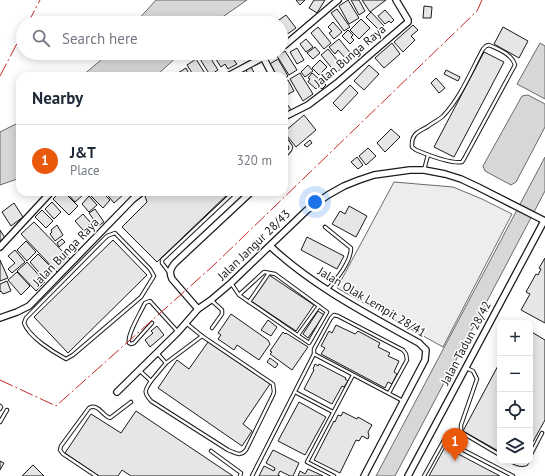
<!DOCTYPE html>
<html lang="en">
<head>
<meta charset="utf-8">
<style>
	:root { --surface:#fff; --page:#f6f6f7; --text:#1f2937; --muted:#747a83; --line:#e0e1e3; --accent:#ea580c }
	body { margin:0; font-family:"PT Sans",sans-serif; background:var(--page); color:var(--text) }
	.controls { position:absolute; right:12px; bottom:12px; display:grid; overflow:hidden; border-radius:8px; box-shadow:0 2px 10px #0003 }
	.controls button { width:36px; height:36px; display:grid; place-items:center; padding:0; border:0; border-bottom:1px solid var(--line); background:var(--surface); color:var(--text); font:20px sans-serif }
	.you { position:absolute; left:315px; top:202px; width:14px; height:14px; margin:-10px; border:3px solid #fff; border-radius:50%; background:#1a73e8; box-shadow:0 0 0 6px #1a73e833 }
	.badge { display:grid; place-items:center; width:26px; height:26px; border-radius:50%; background:var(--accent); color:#fff; font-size:13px; font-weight:700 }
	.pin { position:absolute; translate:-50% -33px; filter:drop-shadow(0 1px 2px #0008) }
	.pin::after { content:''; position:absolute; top:21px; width:14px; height:12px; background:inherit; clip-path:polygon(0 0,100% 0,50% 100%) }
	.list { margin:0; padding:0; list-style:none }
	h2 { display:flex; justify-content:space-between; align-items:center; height:52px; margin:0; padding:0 16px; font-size:17px }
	h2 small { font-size:13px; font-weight:400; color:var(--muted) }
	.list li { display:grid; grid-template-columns:26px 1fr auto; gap:12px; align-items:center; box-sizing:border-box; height:72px; padding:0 16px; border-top:1px solid var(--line) }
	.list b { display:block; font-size:15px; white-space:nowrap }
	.list p { margin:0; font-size:13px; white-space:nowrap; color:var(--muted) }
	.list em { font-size:13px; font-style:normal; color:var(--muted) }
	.icon { flex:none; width:22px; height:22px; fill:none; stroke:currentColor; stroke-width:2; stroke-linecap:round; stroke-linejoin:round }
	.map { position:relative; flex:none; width:545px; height:476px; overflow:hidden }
	.search { position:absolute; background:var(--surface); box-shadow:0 2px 10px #0003; left:16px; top:16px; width:272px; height:44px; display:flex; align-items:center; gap:10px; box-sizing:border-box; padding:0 14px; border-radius:22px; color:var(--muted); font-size:15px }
	.panel { position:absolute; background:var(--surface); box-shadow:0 2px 10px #0003; left:16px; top:72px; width:272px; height:124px; border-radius:12px }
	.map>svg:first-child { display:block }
	.built { fill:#ededed; stroke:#6a6a6a }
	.water { fill:#d7d7d7; stroke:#6a6a6a }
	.building { fill:#e6e6e6; stroke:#1a1a1a }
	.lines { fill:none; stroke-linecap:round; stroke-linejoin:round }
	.lane-casing { stroke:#1a1a1a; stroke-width:4.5 }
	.street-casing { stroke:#1a1a1a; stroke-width:8 }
	.lane { stroke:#fff; stroke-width:2.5 }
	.street { stroke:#fff; stroke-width:5.5 }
	.power { stroke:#c62828; stroke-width:1; stroke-dasharray:14 3 2 3; stroke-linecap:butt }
	.labels { text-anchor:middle; stroke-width:3; stroke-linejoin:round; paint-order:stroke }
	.street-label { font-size:12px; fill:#1a1a1a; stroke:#fff }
</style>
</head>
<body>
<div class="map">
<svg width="545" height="476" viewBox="0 0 545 476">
	<rect width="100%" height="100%" fill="#fff"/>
	<!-- built -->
	<path class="built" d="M394,182L453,187L482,199L512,214L443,347L337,288Z"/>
	<!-- water -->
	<g class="water">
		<path d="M156,0H247L214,23H135Z"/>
		<path d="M540,43L545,46V99L517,84Z"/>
		<path d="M108,53H181L156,76H82L101,60Z"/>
		<path d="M528,95L545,104V127L516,182L511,185L485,171L483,166L522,96Z"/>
		<path d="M20,122V178L0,185V132Z"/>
		<path d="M545,157V191L395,476H376Z"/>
	</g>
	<!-- building -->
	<g class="building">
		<path d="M296,0H305L300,5Z"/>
		<path d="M314,0H325L317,13L309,8Z"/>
		<path d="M348,0L359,18L349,24L339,6Z"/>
		<path d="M351,0H359L365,11L359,15Z"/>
		<path d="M362,0H386L370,12Z"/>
		<path d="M424,6L432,7L431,18H423Z"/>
		<path d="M337,9L350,27L344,31L331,13Z"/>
		<path d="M385,10L394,20L391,23L389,21L385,24L378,16Z"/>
		<path d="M371,12L384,26L379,30L366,17Z"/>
		<path d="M286,15L296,28L286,35L281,29V23H277L276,22Z"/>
		<path d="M361,19L370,28L359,39L350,30Z"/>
		<path d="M333,22L342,32L334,39L329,33L332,31L328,27Z"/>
		<path d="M413,25L418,30L411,36L415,40L403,52L394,42Z"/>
		<path d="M318,27L331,43L324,49L311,33Z"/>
		<path d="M503,27L528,41L519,58L494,44Z"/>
		<path d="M348,30L353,35L351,37L354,40L350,44L342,36Z"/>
		<path d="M306,39L313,47L306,52L300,44Z"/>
		<path d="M339,39L352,55L347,60L338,50L335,54L329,47Z"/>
		<path d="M392,43L400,54L384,68L375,58Z"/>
		<path d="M315,47L320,53L313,59L307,53Z"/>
		<path d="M297,48L304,60L297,64L290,52Z"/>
		<path d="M328,49L343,67L336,73L321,55Z"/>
		<path d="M285,51L297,70L289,75L277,56Z"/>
		<path d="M484,52L504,62L454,157L434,147Z"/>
		<path d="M212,53H233L236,57L233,59L237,64L228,69L225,64L221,67Z"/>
		<path d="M236,53H243L245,56L240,60Z"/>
		<path d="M208,54L218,70L210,75L200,59Z"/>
		<path d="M196,59L206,75L204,76H194L187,65Z"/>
		<path d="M278,59L288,76L284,79V76H275L268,65Z"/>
		<path d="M320,60L327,67L319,75L312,68Z"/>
		<path d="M308,65L313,71L305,77L301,72Z"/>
		<path d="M369,65L379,74L364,90L354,81Z"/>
		<path d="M251,67L256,76H249L246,70Z"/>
		<path d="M186,68L190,76H180L178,73Z"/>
		<path d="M446,70L460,77L458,81L444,74Z"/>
		<path d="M300,73L313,94L303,101L290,79Z"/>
		<path d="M312,73L326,85L322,89L318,86L316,89L308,82L310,79L308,78Z"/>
		<path d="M436,78L445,88L439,93L431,83Z"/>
		<path d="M288,80L294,91L285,96L284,95V82Z"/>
		<path d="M350,85L358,93L341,111L333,103Z"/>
		<path d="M284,99L291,110L284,114Z"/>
		<path d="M304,115L316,130L296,147L284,132Z"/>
		<path d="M391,129L400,137L385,152L377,143Z"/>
		<path d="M310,140L312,143L307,147L304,145Z"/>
		<path d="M368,148L376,156L366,165L359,156Z"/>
		<path d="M357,157L363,165L358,169L351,162Z"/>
		<path d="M60,192H64L78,206L69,215L53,199Z"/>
		<path d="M66,192H80L83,195L75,202Z"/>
		<path d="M95,192H102L110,200L103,208L91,196Z"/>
		<path d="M105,192H122L124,194L114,203Z"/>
		<path d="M152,192H230L157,262L122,227L147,202L145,196Z"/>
		<path d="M89,196L97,205L89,212L82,204Z"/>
		<path d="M52,202L61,212L54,219L45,209Z"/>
		<path d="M14,203L23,217L11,226L2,212Z"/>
		<path d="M349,206L367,216L356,237L332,224L340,211L345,214Z"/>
		<path d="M95,209L104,222L98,226L89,213Z"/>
		<path d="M42,210L53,221L46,228L35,217Z"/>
		<path d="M83,214L91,223L83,230L75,221Z"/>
		<path d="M34,222L70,259L57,272L21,234Z"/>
		<path d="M57,225L63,235L55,241L50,234L52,232L51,230Z"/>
		<path d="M0,230L5,238L0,241Z"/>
		<path d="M307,237L344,256L337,269L301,250Z"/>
		<path d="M62,239L65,242L59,247L57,243Z"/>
		<path d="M113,240L147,275L68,353L34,317Z"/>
		<path d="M26,241L36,252L27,261L17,250Z"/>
		<path d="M15,250L25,262L12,273L8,269L15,263L8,256Z"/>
		<path d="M38,254L52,268L43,277L30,262Z"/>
		<path d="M545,258V323L521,310L530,294L526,292L536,274L538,275L541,269L539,268Z"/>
		<path d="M0,260L8,278L0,281Z"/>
		<path d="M27,262L45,282L36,291L17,271Z"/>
		<path d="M17,272L30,286L21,295L8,280Z"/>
		<path d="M269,275L314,305L296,331L251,301Z"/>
		<path d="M7,281L11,291L3,294L1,291L0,292V284Z"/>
		<path d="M318,311L324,315L308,338L303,334Z"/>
		<path d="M231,314L268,340L270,344L259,360L237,345L234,350L218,339L221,335L218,333Z"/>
		<path d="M268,320L277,327L271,336L261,330Z"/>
		<path d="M336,325L355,334L358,331L380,343L378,347L390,353L388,356L399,361L394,372L397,374L392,384L388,382L385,388L321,354L325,348L321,346L329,331L332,333Z"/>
		<path d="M157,326L164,335L150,347L145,340L153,333L151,331Z"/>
		<path d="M530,331L545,340V420L530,447Z"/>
		<path d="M283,332L285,334L286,333L308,347L292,370L270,354L272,352L270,351Z"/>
		<path d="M208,342L270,384L243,424L252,431L242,446L158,388L177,360L189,369Z"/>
		<path d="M270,358L278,364L275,368L267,362Z"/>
		<path d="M500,362V452L463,431Z"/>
		<path d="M315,364L318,366L319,364L346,378L345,379L348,381L344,387L342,386L332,404L304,389L314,370L313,369Z"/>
		<path d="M299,402L326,417L305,455L278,441Z"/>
		<path d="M136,411L233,476H131L122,470L118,476H99L65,453L91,414L121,433Z"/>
		<path d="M343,412L357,419L358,417L372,425L368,432L369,436L368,439L362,436L359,441L356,440L340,473L314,460L334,421L335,422L338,415L341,416Z"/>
		<path d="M445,447L500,476H429Z"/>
		<path d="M273,450L299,463L293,476H290L280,471L278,475L280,476H259L264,466L274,471L275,468L266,463Z"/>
		<path d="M0,461L4,463L0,470Z"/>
		<path d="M33,465L44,476H22Z"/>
		<path d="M308,469L323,476H298L300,471L305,474Z"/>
	</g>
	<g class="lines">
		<defs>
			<g id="lane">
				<path d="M489,45C498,49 512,54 515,65L464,159L462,162C450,164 428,155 416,150L412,147C411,134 418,132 427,127C432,123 439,120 443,116C461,97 471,71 483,49L486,46Z"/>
				<path d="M284,157L290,150L291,147L285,138"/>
				<path d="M424,170L428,155"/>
				<path d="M325,227L351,248C351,261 336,280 327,290"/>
				<path d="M115,233L150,269L154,276L141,297L73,355L66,359C53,352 29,337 24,323L26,318L107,236Z"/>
				<path d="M169,272L162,263V260L234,192"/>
				<path d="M231,283L239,295L309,343L327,312L275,274L264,272L239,295"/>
				<path d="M211,300L222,310V314L212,328"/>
				<path d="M249,302L269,273"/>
				<path d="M152,323L134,343L131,344L129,343C127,334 141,312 145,303L150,301L178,332"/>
				<path d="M298,335L319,306"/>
				<path d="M158,354L166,363L202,336"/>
				<path d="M314,354V349L331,318L334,315L338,316L403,350L406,354L407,360L389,393"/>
				<path d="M466,368L473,371L477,379L461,425V432L500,455"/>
				<path d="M140,371L151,381C145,390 143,392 151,401L228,450C236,453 240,457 246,450L273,395L274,392L273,384L202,336L186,323"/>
				<path d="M151,381L166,363"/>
				<path d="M295,392L333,412"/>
				<path d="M0,406L1,407L0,409"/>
				<path d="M0,422L7,410"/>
				<path d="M211,451L241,473L240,476"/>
				<path d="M530,456L542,433"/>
				<path d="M511,461C516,464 521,466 526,464L528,461"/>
				<path d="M96,476L63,454L60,450L61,446L89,408C98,403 102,415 110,418L131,402"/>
				<path d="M252,476L314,354L403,401"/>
				<path d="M334,476L307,462L353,375"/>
				<path d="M424,476L444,440L513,476"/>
			</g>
			<g id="street">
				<path d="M281,47L285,45L338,0"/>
				<path d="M263,57L273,76"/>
				<path d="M228,76L271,53"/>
				<path d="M284,117L308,105L337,83L408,22V20L396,0"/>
				<path d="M270,246C314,287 367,314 419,343L426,350L425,360L364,476"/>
				<path d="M0,247L51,192"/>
				<path d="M198,309L172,279C169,272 170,269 175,263L251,192"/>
				<path d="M0,318L17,312L29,306L133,199L142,192"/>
				<path d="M117,392L178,332L198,309L211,300L231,283L307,210L328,195L344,186L359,180L374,175L410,170H424L445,174L461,179L478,187L545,221"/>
				<path d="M408,476L544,221"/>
			</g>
		</defs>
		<!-- lane casing -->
		<use href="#lane" class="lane-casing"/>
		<!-- street casing -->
		<use href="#street" class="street-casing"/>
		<!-- lane -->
		<use href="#lane" class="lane"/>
		<!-- street -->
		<use href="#street" class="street"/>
		<!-- power -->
		<g class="power">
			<path d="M28,23L40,0"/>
			<path d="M0,76L23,32"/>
			<path d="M0,380L56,406L214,265L477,11L482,0"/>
		</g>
	</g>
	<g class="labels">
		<!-- street labels -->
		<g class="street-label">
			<text transform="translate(350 56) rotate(-40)" y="4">Jalan Bunga Raya</text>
			<text transform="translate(254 245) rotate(-44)" y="4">Jalan Jangur 28/43</text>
			<text transform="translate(66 252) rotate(-46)" y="4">Jalan Bunga Raya</text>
			<text transform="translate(372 302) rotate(31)" y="4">Jalan Olak Lempit 28/41</text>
			<text transform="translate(466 343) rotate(-62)" y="4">Jalan Tadun 28/42</text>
		</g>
	</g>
</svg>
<div class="controls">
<button>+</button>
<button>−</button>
<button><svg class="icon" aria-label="locate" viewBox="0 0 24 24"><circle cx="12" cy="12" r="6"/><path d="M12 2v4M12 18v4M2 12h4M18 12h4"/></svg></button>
<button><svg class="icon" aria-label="layers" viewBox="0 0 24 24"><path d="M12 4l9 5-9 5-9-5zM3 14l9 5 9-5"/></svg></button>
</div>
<div class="you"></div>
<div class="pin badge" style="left:455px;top:461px">1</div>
<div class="search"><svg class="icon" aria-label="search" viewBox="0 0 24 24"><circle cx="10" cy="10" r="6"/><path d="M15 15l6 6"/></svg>Search here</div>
<section class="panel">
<h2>Nearby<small></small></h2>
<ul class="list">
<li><span class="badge">1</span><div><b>J&amp;T</b><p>Place</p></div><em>320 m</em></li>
</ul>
</section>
</div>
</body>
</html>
